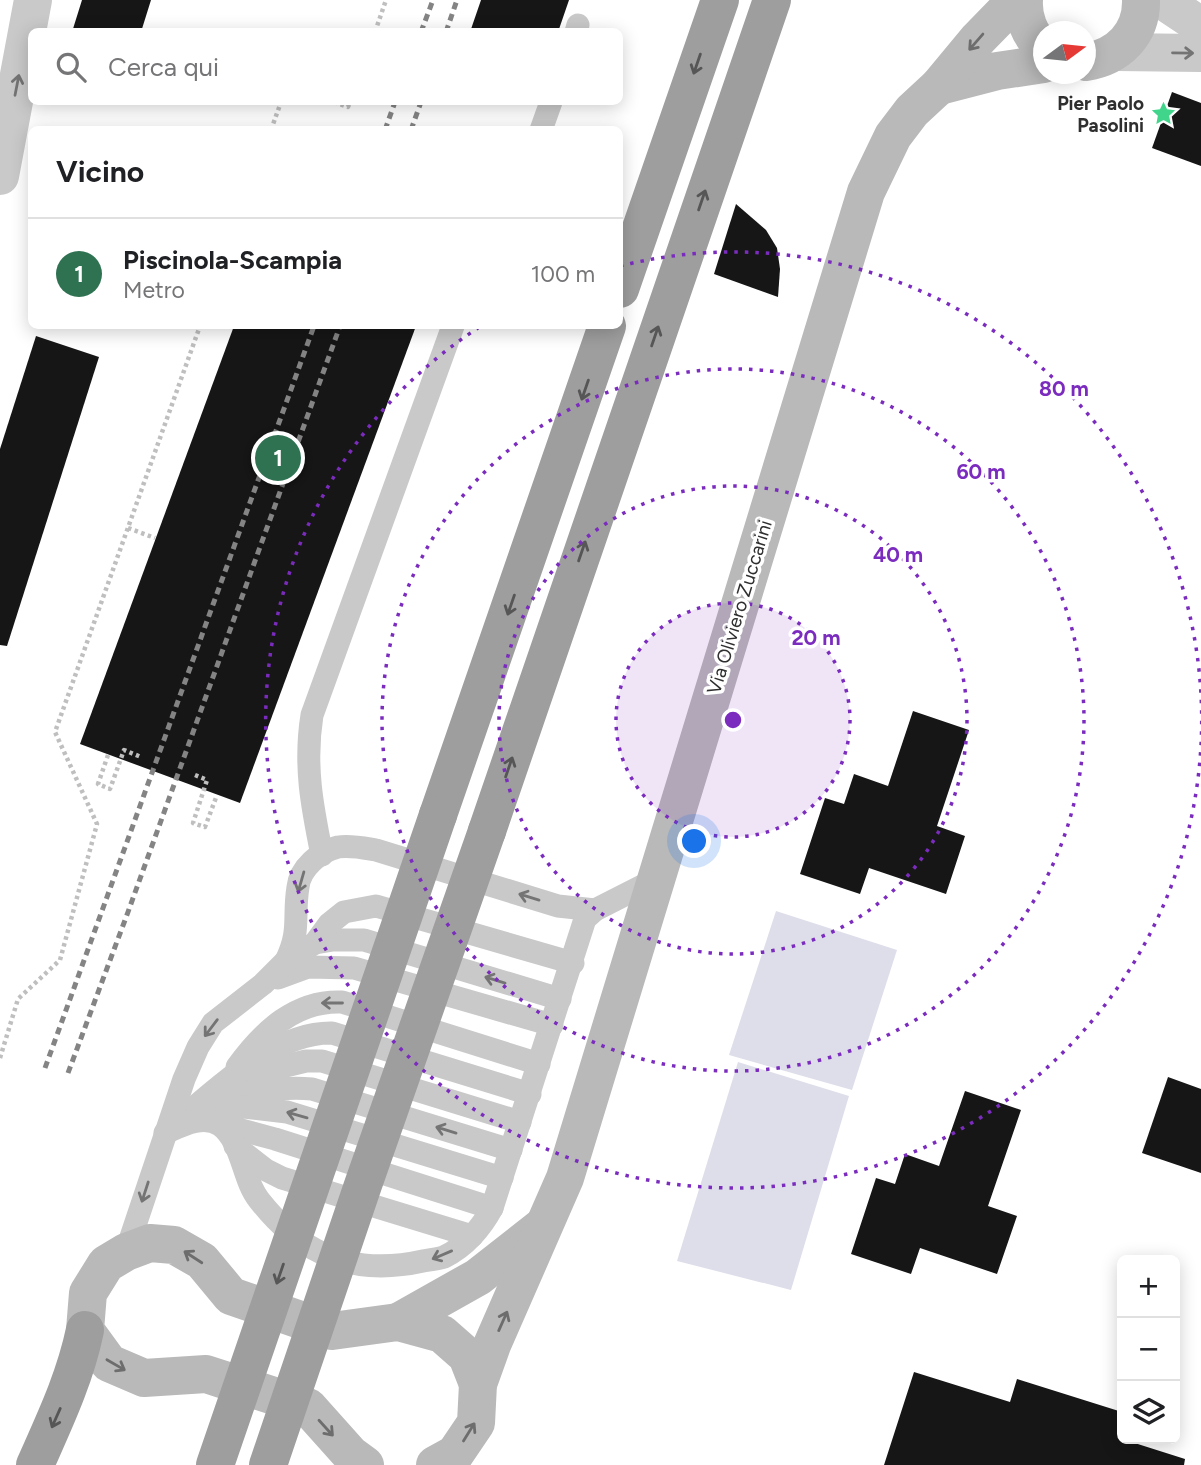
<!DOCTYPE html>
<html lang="it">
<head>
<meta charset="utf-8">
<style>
	:root { --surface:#fff; --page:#f6f6f6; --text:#202124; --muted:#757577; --line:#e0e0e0; --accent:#2f7252 }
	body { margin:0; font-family:Figtree,sans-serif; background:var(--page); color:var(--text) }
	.controls { position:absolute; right:21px; bottom:21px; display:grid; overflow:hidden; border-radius:10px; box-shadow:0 4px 18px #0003 }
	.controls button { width:63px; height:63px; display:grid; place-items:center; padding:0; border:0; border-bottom:2px solid var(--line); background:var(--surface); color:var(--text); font:35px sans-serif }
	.compass { position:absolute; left:1033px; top:21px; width:63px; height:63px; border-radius:50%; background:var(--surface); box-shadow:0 4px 18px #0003; rotate:75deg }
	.you { position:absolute; left:695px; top:842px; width:24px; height:24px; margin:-18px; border:5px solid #fff; border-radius:50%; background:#1a73e8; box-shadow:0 0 0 10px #1a73e833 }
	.badge { display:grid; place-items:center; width:46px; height:46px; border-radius:50%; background:var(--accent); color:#fff; font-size:23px; font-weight:700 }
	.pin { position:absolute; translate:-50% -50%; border:4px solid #fff; box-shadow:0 2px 7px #0006 }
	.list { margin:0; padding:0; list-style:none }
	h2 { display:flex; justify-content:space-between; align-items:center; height:91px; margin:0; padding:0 28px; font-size:30px }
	h2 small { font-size:23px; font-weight:400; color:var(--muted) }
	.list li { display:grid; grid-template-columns:46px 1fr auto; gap:21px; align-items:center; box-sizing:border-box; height:112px; padding:0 28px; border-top:2px solid var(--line) }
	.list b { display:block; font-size:26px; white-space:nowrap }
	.list p { margin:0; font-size:23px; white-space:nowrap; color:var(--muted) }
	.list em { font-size:23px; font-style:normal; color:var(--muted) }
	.icon { flex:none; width:38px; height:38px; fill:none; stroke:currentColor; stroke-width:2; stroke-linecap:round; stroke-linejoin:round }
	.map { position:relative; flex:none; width:1201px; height:1465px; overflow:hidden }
	.search { position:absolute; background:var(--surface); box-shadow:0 4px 18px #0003; left:28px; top:28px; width:595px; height:77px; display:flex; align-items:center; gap:18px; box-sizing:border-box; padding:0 24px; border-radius:10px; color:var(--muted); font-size:26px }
	.panel { position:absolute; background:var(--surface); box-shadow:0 4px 18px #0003; left:28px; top:126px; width:595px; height:203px; border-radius:10px }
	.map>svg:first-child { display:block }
	.green { fill:#dedeea }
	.building { fill:#161616 }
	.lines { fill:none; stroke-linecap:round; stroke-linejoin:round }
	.path { stroke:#bfbfbf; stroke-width:4.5; stroke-dasharray:3.5 3.5; stroke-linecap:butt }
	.service { stroke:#c9c9c9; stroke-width:23 }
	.minor { stroke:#c9c9c9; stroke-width:38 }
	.secondary { stroke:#b9b9b9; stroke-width:38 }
	.trunk { stroke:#9e9e9e; stroke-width:38 }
	.rail { stroke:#848484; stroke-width:5; stroke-dasharray:7 5; stroke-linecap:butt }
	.trunk-bridge { stroke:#9e9e9e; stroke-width:38 }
	.oneway { stroke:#6d6d6d }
	.oneway2 { stroke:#747474 }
	.oneway3 { stroke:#565656 }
	.ring { fill:none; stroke:#7b2cbf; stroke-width:3.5; stroke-dasharray:3.5 7 }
	.labels { text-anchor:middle; stroke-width:7; stroke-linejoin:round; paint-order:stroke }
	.poi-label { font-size:19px; font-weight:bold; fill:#2f2f2f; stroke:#fff; text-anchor:end }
	.street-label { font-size:19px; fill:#2f2f2f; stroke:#fff }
	.centre { fill:#7b2cbf; stroke:#fff; stroke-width:3.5 }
	.ring-label { font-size:21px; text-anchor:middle; font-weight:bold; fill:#7b2cbf; stroke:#fff; stroke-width:7; stroke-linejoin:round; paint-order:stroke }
</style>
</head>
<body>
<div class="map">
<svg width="1201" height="1465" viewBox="0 0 1201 1465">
	<rect width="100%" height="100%" fill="#fff"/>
	<!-- green -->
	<g class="green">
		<path d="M776,911L897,950L852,1090L729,1055Z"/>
		<path d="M738,1062L849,1096L791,1290L677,1261Z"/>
	</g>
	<!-- building -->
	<g class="building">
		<path d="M82,0H151L141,32H72Z"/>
		<path d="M481,0H569L558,32H470Z"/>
		<path d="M1172,92L1201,103V166L1152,148Z"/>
		<path d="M736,204L766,230L777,248L780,269L778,297L714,274Z"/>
		<path d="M234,326H416L240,803L80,744Z"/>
		<path d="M36,336L99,357L7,646L0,645V449Z"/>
		<path d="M913,711L969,730L937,826L965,836L946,894L869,868L860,894L800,874L825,798L844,804L854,774L888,786Z"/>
		<path d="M1168,1077L1201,1089V1173L1142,1153Z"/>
		<path d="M965,1091L1021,1110L988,1206L1017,1216L997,1274L920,1248L911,1274L851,1254L876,1178L895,1184L905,1154L939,1166Z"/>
		<path d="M914,1372L1010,1402L1017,1379L1122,1412V1439L1185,1459L1184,1465H884Z"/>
	</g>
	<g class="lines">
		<!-- path -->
		<g class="path">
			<path d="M375,32L386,0"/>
			<path d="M334,102L348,107L350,102"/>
			<path d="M271,130L281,102"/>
			<path d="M128,528L155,538"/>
			<path d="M108,755L98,784L110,789L124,750L141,757"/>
			<path d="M195,775L207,780L193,823L205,827L217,795"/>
			<path d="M0,1058L18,999L60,960L97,824L55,732L200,326"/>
		</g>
		<!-- service -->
		<g class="service">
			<path d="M576,32L578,25"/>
			<path d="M541,130L551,102"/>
			<path d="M322,855C312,806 304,765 312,715L453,326"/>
			<path d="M315,943L333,940H364L560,999"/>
			<path d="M286,961C301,930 293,918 298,887C300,868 320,851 338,847C351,845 364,848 376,850L558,906L595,910"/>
			<path d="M278,978L308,967L354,968L552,1025"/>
			<path d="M237,1067C263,1031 296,1000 342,1002L539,1064"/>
			<path d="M244,1076L306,1061H322L520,1122"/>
			<path d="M203,1104C239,1094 275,1086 312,1089L511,1150"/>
			<path d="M226,1111L244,1107L287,1112L502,1178"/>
			<path d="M175,1124C217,1089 274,1032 332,1033L530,1094"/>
			<path d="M219,1124L275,1139L492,1208"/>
			<path d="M165,1133C181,1126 203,1114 220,1125C243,1142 242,1179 259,1200C274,1219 293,1238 314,1249C348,1268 387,1269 423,1261C430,1260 438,1259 444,1257C465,1247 482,1227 492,1208L585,919L595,910L656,879"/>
			<path d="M235,1146L266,1170L282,1178L472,1236"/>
			<path d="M126,1252L184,1079L198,1047L213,1023L263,984L286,961L315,943L329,924L344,912L376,906L573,963"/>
		</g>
		<!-- minor -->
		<g class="minor">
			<path d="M1162,0L1201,26"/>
			<path d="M1116,52L1201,53"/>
			<path d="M0,176L33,0"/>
		</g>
		<!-- secondary -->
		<g class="secondary">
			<path d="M1024,0C1023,17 1029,36 1044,47"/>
			<path d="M1086,62C1118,57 1142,34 1141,0"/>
			<path d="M939,86L997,71L1044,64"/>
			<path d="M398,1322L478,1277L543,1226"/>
			<path d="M365,1465L350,1454L308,1407L206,1374L144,1378L109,1363L85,1330L88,1293L106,1264L126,1252L150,1243L174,1245L202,1261L231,1296L332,1331L398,1322L442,1334L467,1356L478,1384"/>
			<path d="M435,1465L455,1454L476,1423L478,1384L492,1345L565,1178L866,192L893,136L912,111L939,86L978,39L1016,0"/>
		</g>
		<!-- trunk -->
		<g class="trunk">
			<path d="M620,289L720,0"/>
			<path d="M438,815L607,326"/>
			<path d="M487,831L772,0"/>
			<path d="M35,1465C55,1420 75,1378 85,1330"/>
		</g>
		<!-- rail -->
		<g class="rail">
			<path d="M421,32L433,0"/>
			<path d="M446,32L457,0"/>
			<path d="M385,130L395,102"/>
			<path d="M411,130L421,102"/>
			<path d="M45,1068L314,326"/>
			<path d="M68,1073L128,912L340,326"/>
		</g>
		<!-- trunk-bridge -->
		<g class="trunk-bridge">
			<path d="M215,1465L438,815"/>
			<path d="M268,1465L363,1185L487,831"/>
		</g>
	</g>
	<!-- one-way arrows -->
	<defs><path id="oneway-shaft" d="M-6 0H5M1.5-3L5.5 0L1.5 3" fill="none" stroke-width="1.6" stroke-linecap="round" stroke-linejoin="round" transform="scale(1.75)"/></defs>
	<g class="oneway">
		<use href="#oneway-shaft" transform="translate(976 42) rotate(131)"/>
		<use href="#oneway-shaft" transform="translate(193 1257) rotate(-147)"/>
		<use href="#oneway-shaft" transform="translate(503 1321) rotate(-66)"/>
		<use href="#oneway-shaft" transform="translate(116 1365) rotate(30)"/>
		<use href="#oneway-shaft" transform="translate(326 1428) rotate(48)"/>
		<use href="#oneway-shaft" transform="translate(469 1432) rotate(-58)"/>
	</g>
	<g class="oneway2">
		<use href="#oneway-shaft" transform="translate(1183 53) rotate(1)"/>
		<use href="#oneway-shaft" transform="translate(17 85) rotate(-79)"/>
		<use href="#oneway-shaft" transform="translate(301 882) rotate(106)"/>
		<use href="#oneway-shaft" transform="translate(529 897) rotate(-163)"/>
		<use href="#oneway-shaft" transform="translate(495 980) rotate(-163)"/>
		<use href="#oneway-shaft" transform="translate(332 1003) rotate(180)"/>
		<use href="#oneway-shaft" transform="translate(211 1028) rotate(127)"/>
		<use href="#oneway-shaft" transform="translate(297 1115) rotate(-164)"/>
		<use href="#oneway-shaft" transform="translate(446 1130) rotate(-163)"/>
		<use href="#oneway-shaft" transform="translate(145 1192) rotate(108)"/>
		<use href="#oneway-shaft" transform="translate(442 1255) rotate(157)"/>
	</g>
	<g class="oneway3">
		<use href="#oneway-shaft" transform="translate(697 64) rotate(109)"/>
		<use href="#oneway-shaft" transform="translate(702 200) rotate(-71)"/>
		<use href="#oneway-shaft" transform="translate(655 336) rotate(-71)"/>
		<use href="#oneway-shaft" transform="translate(585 390) rotate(109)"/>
		<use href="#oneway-shaft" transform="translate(582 551) rotate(-71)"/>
		<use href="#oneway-shaft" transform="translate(511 605) rotate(109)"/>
		<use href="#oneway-shaft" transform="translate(509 767) rotate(-71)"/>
		<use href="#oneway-shaft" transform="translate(280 1274) rotate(109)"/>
		<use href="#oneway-shaft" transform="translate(56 1418) rotate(114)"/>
	</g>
	<!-- distance rings -->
	<circle cx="733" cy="720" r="117" fill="#7b2cbf" fill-opacity=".12"/>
	<g class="ring">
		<circle cx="733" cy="720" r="117"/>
		<circle cx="733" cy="720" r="234"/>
		<circle cx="733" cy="720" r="351"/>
		<path d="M620 266A468 468 0 1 1 478 328"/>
	</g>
	<!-- icons -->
	<defs>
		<symbol id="sight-bare" viewBox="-9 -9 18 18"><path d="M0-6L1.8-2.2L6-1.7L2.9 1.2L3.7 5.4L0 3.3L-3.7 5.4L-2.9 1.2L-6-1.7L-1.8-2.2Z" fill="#41d58b" stroke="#fff" stroke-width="2.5" paint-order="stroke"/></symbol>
	</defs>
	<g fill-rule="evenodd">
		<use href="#sight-bare" x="1146" y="96" width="35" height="35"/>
	</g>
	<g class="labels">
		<!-- poi labels -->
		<g class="poi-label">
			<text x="1144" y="110">Pier Paolo<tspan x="1144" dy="22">Pasolini</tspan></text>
		</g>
		<!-- street labels -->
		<g class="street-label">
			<text transform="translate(739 607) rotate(-73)" y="7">Via Oliviero Zuccarini</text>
		</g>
	</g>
	<circle cx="733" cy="720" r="10" class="centre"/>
	<g class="ring-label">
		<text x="1064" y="396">80 m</text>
		<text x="981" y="479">60 m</text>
		<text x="898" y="562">40 m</text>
		<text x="816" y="645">20 m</text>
	</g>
</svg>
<div class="controls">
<button>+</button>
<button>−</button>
<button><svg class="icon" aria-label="layers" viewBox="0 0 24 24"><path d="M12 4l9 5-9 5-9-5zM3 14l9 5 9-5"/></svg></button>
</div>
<svg class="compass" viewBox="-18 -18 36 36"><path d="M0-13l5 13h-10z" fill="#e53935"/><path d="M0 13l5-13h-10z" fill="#757577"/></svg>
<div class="you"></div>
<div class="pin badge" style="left:278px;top:458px">1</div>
<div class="search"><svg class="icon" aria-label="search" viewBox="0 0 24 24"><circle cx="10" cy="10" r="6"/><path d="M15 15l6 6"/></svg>Cerca qui</div>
<section class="panel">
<h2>Vicino<small></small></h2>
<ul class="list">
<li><span class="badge">1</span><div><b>Piscinola-Scampia</b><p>Metro</p></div><em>100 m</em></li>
</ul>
</section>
</div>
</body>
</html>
